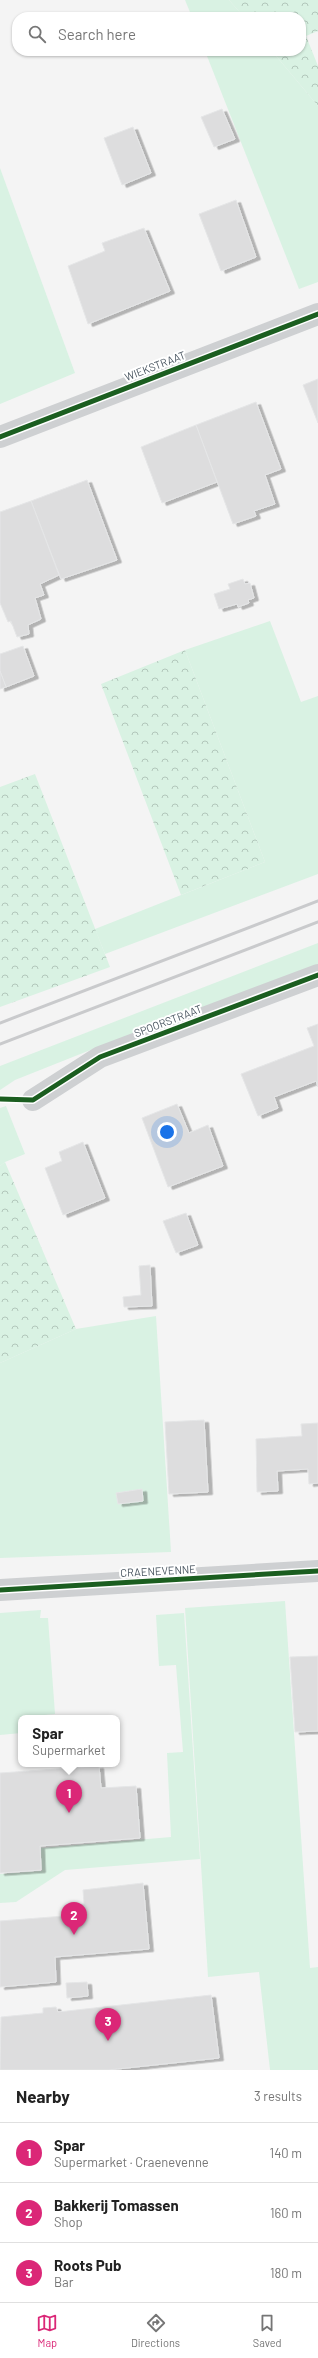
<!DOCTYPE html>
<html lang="en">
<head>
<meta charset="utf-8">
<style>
	:root { --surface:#fff; --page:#f2f2f2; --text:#222; --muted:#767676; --line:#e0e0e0; --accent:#db2777 }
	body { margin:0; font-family:Barlow,sans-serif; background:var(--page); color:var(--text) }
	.you { position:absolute; left:167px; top:1132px; width:14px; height:14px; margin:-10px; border:3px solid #fff; border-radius:50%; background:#1a73e8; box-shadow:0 0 0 6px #1a73e833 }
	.badge { display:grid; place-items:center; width:26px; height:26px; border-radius:50%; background:var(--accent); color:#fff; font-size:13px; font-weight:700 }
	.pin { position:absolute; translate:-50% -33px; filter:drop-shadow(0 1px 2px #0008) }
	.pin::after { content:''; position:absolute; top:21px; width:14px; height:12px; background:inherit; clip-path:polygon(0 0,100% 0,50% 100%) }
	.popup { position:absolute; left:18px; top:1715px; width:102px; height:52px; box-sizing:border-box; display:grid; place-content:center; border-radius:8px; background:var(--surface); filter:drop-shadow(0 1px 3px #0005); font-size:13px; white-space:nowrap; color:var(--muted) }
	.popup b { font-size:15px; color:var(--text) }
	.popup::after { content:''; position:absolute; left:50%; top:100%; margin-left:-8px; border:8px solid transparent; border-top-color:var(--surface) }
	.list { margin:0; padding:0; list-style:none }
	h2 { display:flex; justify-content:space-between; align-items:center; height:52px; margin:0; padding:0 16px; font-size:17px }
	h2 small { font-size:13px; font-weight:400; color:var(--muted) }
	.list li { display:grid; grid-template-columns:26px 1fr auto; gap:12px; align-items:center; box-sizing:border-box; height:60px; padding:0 16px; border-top:1px solid var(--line) }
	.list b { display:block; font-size:15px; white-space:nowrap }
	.list p { margin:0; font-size:13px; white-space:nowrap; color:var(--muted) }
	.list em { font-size:13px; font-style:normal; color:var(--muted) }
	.icon { flex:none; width:22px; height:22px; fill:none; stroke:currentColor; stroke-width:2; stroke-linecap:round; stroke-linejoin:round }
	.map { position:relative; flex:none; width:318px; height:2070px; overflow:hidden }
	.search { position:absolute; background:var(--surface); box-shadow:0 1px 3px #0004; left:12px; right:12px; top:12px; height:44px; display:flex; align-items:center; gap:10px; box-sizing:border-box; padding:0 14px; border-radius:16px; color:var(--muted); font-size:15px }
	.sheet { height:232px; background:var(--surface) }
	nav { display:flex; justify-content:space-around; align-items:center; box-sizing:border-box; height:56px; border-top:1px solid var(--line); background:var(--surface); font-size:11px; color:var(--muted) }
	nav a { display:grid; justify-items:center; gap:2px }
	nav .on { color:var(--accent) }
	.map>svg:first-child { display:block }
	.green { fill:#d9f2e3 }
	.forest { fill:url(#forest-crowns) }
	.building { fill:#ddddde; stroke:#e5e6e7; filter:url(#shadow) }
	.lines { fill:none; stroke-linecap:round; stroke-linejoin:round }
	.minor { stroke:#ced0d2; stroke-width:22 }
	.tertiary { stroke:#ced0d2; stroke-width:22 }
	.rail { stroke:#c9cacc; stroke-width:3 }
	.cycleway-casing { stroke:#fff; stroke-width:8 }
	.cycleway { stroke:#1b5e20; stroke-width:5 }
	.labels { text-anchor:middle; stroke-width:4; stroke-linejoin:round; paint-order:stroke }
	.street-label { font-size:11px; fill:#4a5661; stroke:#fff }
</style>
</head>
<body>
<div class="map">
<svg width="318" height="2070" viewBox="0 0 318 2070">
	<defs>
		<pattern id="forest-crowns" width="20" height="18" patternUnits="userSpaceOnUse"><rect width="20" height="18" fill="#d9f2e3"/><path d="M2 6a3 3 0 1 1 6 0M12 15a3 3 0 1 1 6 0" fill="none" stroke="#b2c7bb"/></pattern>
		<filter id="shadow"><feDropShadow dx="4.5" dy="2.5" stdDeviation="0" flood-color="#0004"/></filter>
	</defs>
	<rect width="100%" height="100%" fill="#f4f4f4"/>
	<!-- green -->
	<g class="green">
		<path d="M185,0H229L244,17H192Z"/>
		<path d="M205,51H272L318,106V282L299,289Z"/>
		<path d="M0,168L75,373L0,404Z"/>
		<path d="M270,621L301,702L318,696V874L105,954L95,929L265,862L185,650Z"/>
		<path d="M318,943V965L93,1049L15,1080L0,1090V1066Z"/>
		<path d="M6,1106L25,1154L5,1162L0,1166V1108Z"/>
		<path d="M156,1316L171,1552L0,1558V1363L76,1329Z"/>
		<path d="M285,1601L310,1968L318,1967V2070H270L259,1972L208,1977L185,1608Z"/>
		<path d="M41,1610L40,1618H48L55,1714L23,1717L21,1733L0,1735V1613Z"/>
		<path d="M184,1613L200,1859L65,1870L16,1902L0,1903V1874L42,1871L41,1848L171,1837L167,1753L183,1752L176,1665L159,1666L156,1615Z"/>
	</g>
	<!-- forest -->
	<g class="forest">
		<path d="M229,0H318V31L306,36L318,66V106L272,51H301V17H244Z"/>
		<path d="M185,650L265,862L181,895L101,684Z"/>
		<path d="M35,774L110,967L0,1007V787Z"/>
		<path d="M5,1162L76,1329L0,1363V1166Z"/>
	</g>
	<!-- building -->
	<g class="building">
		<path d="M222,109L235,139L214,147L201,117Z"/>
		<path d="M133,127L151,173L122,185L104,138Z"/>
		<path d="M236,200L256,257L221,271L199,214Z"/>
		<path d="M144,228L170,291L88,324L68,266L105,251L102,243Z"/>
		<path d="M318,379V423L303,385Z"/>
		<path d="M256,402L281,469L265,475L275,504L254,511L256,516L233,524L196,425Z"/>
		<path d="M196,425L217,482L162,503L141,447Z"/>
		<path d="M87,480L117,560L61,579L31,501Z"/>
		<path d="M31,501L59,575L40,584L44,595L35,598L41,619L28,625L29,634L17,637L11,621L8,622L0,603V512Z"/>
		<path d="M243,579L245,584L250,583L254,598L248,600L249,603L238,607L237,604L219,609L214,594L230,589L228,584Z"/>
		<path d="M23,646L34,676L6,687L0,671V654Z"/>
		<path d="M0,671L6,687L0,689Z"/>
		<path d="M318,1024V1087L316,1081L274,1097L278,1108L258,1116L241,1074L314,1046L307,1028Z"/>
		<path d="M177,1104L189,1133L208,1125L223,1166L168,1187L142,1118Z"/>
		<path d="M83,1142L105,1198L63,1215L45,1168L62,1161L59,1152Z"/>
		<path d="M186,1213L198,1245L176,1253L163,1221Z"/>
		<path d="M150,1265L152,1306L124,1307L123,1297L141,1295L139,1266Z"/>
		<path d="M204,1420L208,1492L169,1494L165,1422Z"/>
		<path d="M318,1423V1483L309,1484L308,1469L277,1471L278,1491L257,1492L256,1439L302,1436L301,1424Z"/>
		<path d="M142,1489L143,1501L118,1504L116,1493Z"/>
		<path d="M318,1656V1731L295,1732L290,1657Z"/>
		<path d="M99,1766L101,1788L136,1786L140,1838L40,1846L41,1870L0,1873V1773Z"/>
		<path d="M143,1883L149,1949L55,1957L56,1982L0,1987V1921L64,1916V1906L84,1904L83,1890Z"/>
		<path d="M87,1982L88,1996L67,1998L66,1983Z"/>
		<path d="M211,1995L219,2058L108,2070H0L1,2017L43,2013V2008L56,2007L58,2012Z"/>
	</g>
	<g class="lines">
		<!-- minor -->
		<g class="minor">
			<path d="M0,437L318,314"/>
			<path d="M33,1100L100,1057L318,975"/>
		</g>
		<!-- tertiary -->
		<path class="tertiary" d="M0,1590L318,1571"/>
		<!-- rail -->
		<g class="rail">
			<path d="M0,1023L318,901"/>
			<path d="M0,1044L318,922"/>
		</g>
		<defs>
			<g id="cycleway">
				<path d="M0,437L318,314"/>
				<path d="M0,1099L33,1100L100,1057L318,975"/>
				<path d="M0,1590L318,1571"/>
			</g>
		</defs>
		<!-- cycleway casing -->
		<use href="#cycleway" class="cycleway-casing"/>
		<!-- cycleway -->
		<use href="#cycleway" class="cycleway"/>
	</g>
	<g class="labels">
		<!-- street labels -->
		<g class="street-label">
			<text transform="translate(155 366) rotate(-21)" y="4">WIEKSTRAAT</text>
			<text transform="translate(168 1021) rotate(-21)" y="4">SPOORSTRAAT</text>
			<text transform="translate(158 1571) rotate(-3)" y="4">CRAENEVENNE</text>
		</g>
	</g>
</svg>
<div class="you"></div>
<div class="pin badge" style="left:69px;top:1813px">1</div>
<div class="popup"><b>Spar</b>Supermarket</div>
<div class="pin badge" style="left:74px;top:1935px">2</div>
<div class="pin badge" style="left:108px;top:2041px">3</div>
<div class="search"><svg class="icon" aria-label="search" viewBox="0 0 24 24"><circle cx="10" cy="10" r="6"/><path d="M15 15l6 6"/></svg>Search here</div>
</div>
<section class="sheet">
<h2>Nearby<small>3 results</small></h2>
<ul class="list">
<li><span class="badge">1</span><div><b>Spar</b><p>Supermarket · Craenevenne</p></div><em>140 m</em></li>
<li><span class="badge">2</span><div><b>Bakkerij Tomassen</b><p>Shop</p></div><em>160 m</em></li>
<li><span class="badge">3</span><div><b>Roots Pub</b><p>Bar</p></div><em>180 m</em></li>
</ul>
</section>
<nav>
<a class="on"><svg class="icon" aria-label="map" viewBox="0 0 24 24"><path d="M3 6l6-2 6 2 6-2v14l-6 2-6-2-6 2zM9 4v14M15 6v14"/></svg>Map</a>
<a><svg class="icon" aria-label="directions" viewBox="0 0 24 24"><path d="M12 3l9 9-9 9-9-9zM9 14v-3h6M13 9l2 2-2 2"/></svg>Directions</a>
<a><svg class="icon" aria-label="saved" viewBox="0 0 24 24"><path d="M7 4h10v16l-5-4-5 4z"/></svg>Saved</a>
</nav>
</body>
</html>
